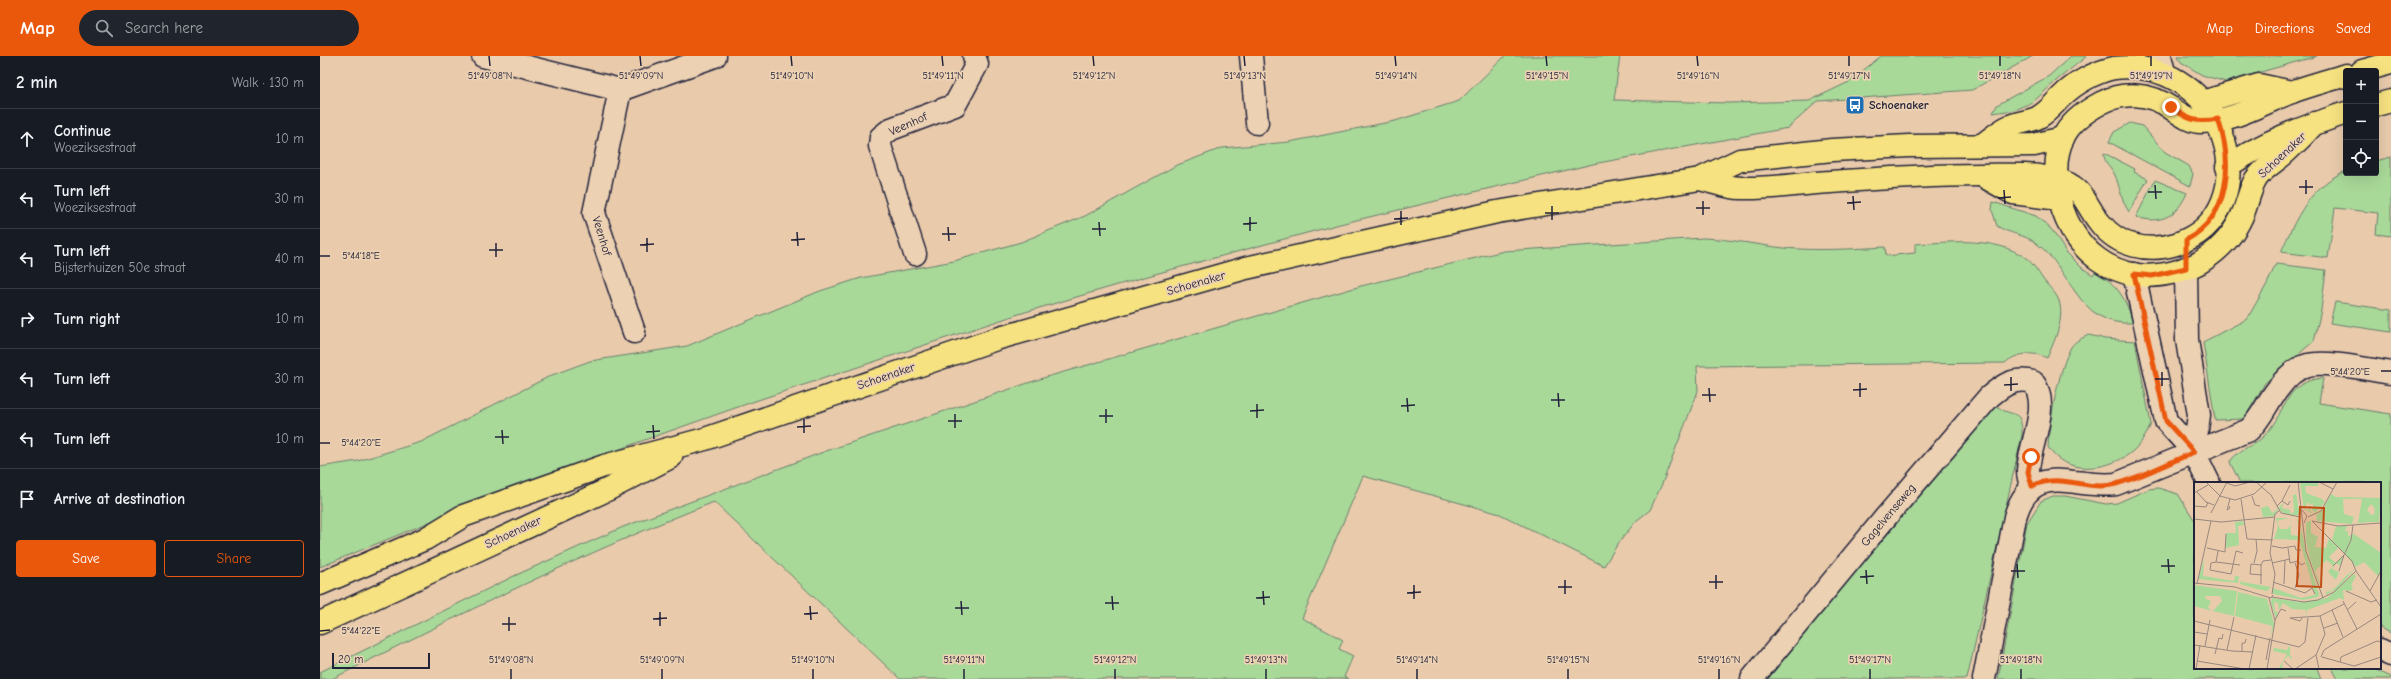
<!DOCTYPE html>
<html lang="en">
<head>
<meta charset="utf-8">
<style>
	:root { --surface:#171b24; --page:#20242c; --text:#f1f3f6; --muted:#9ea1a6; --line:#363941; --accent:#ea580c }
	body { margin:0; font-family:"Comic Neue",sans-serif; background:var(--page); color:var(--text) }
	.controls { position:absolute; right:12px; top:12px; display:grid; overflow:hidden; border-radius:4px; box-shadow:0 4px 16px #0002 }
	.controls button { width:36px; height:36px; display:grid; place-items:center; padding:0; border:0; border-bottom:1px solid var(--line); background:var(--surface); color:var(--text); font:20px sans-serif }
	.scale { position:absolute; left:12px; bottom:10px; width:98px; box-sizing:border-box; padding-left:4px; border:2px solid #22223b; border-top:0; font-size:11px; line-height:14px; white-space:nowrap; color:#22223b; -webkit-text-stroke:3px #ecd1b3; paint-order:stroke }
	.stop { position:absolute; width:12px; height:12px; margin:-9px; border:3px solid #ea580c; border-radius:50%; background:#fff }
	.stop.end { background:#ea580c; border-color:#fff; box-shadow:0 1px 4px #0008 }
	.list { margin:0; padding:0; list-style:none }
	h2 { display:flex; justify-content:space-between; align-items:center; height:52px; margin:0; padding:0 16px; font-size:17px }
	h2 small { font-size:13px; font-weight:400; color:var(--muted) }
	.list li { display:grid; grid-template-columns:26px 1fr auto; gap:12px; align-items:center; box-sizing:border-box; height:60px; padding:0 16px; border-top:1px solid var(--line) }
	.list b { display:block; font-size:15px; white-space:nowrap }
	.list p { margin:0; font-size:13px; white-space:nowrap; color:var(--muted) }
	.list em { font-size:13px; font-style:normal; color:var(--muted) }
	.actions { display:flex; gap:8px; padding:12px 16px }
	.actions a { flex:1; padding:9px 0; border:1px solid var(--accent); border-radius:4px; text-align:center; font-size:14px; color:var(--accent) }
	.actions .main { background:var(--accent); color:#fff }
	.icon { flex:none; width:22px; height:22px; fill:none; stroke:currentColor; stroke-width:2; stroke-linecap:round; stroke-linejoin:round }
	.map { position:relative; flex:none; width:2071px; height:623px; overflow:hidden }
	header { display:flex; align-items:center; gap:24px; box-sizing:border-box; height:56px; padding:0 20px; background:var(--accent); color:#fff }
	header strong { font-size:19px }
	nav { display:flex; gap:22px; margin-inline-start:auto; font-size:14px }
	.search { width:280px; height:36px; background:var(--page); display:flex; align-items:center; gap:10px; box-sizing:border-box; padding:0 14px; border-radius:22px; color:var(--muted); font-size:15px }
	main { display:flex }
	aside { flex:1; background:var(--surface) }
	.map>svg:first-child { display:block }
	.green { fill:#a9d999; stroke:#667e6a }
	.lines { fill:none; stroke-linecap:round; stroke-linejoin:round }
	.minor-casing { stroke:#22223b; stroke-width:25 }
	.major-casing { stroke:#22223b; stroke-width:25 }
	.minor { stroke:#ecd1b3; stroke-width:22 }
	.major { stroke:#f7e281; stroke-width:22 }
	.route { stroke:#ea580c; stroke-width:5 }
	.ticks { fill:none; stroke:#22223b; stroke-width:1.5 }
	.labels { text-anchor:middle; stroke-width:3.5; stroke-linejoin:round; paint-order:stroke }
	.poi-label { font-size:12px; font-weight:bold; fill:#22223b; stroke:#ecd1b3; text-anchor:start }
	.street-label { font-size:12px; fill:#22223b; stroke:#ecd1b3 }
	.inset-road { fill:none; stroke:#99877f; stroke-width:1 }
	.view { fill:#c04e15; fill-opacity:0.15; stroke:#c04e15; stroke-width:2 }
	.inset-edge { fill:none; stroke:#22223b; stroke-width:2 }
	.ticks-label { font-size:10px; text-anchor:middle; fill:#22223b; stroke:#ecd1b3; stroke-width:3.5; stroke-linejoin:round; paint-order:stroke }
</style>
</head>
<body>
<header>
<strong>Map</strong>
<div class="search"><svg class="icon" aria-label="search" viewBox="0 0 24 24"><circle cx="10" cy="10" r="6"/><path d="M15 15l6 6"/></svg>Search here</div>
<nav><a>Map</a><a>Directions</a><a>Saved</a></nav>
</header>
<main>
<aside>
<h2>2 min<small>Walk · 130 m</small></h2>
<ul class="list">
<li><svg class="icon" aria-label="ahead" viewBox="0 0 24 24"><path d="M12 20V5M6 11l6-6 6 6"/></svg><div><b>Continue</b><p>Woeziksestraat</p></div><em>10 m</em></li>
<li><svg class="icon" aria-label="left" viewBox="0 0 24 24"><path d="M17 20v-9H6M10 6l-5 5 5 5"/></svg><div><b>Turn left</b><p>Woeziksestraat</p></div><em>30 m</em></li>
<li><svg class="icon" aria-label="left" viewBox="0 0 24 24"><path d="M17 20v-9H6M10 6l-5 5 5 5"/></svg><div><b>Turn left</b><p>Bijsterhuizen 50e straat</p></div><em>40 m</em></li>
<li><svg class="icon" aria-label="right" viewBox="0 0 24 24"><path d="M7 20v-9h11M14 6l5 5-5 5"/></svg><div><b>Turn right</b></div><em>10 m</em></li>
<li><svg class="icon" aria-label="left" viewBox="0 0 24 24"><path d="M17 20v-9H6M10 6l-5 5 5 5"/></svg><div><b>Turn left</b></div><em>30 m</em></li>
<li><svg class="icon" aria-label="left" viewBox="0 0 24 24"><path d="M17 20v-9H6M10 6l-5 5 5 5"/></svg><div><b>Turn left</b></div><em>10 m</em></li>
<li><svg class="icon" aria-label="arrive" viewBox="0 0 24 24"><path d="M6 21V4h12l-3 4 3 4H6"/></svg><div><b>Arrive at destination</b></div></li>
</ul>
<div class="actions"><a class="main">Save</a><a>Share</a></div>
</aside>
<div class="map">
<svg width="2071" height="623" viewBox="0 0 2071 623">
	<rect width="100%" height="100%" fill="#e9cbac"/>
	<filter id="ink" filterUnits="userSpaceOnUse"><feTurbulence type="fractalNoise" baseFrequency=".025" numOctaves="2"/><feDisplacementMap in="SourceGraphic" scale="8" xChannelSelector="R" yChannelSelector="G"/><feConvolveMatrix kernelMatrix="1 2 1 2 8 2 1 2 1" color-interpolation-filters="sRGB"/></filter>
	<g filter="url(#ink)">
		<!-- green -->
		<g class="green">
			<path d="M1185,0H1300L1294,44L1408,47L1489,45L1529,26L1561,0H1713L1652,34L1498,45L1468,72L1273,108L1141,139L1020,168L835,218L702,257L435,345L316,387L161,445L0,511V411L38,405L101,386L232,319L270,305L367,290L500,235L541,222L634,205L701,186L765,160L855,110L902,92L969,86L1075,65L1139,45Z"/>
			<path d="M1751,0H1767L1737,24L1713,46L1694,54L1673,57L1677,49L1729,20Z"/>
			<path d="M1858,0H1997L1906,26L1882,19L1861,6Z"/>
			<path d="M1810,67L1822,70L1845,96L1869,110L1873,118L1870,130L1789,86L1794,76Z"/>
			<path d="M1784,97L1815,113L1814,116L1828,123L1809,156C1801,144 1800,130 1794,117C1790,110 1783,105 1784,97Z"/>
			<path d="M2071,101V180L2056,178L2058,157L2015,152L2008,202L1961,196C1976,162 1990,130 2026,115V117H2056V105Z"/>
			<path d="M1835,124L1867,137C1857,160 1841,169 1816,161Z"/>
			<path d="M1673,146L1716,160L1732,174L1746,196L1761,211L1773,219L1775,216C1798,228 1806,243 1813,267C1757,271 1752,213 1716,187C1704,178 1689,178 1677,170L1672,154Z"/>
			<path d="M1383,182C1411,183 1437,189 1464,192C1498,195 1532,193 1565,191L1566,200L1595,197V188C1631,186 1675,180 1706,202C1714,208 1719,218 1725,226C1729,231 1737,238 1739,245C1745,263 1734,286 1727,302C1714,295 1696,297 1685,307L1377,310L1378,335L1342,428L1330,454L1316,465L1297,489L1284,510L1180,458L1043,420L982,562L1023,584L1019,593L1033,600L1024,621L1028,623H580L394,446C263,497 137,560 12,623H0V616L194,520L303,471L506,395L723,322L1041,230L1184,195Z"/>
			<path d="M1956,208L2006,214L2001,254L1994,285L1945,327L1924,363L1895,364L1883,286L1927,263L1947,228Z"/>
			<path d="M2015,246L2071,254V276L2010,267Z"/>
			<path d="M1769,279L1785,283L1815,285L1831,368C1826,380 1820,390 1809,398C1786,415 1744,419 1728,391C1729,366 1739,313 1751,291C1755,285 1762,282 1769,279Z"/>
			<path d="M2003,322L1999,347L2071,358V577L2060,572V427H1920L1910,406C1918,392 1936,390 1946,378C1967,354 1965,325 2003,322Z"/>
			<path d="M1677,350C1692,363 1702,350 1702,379L1647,623H1444Z"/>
			<path d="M1838,432L1858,438L1875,465V612H1997L2001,623H1678L1707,467L1721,445L1733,440H1745L1786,448L1797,447L1829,433Z"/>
			<path d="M2012,612H2052L2071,621V623H2018Z"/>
		</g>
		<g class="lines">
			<defs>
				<g id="minor">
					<path d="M163,0L300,34L395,0"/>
					<path d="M931,0L937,67"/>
					<path d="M1840,0L1844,16"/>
					<path d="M300,34L274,157L314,276"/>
					<path d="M595,198L560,90L561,81L571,73L635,49L657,8L654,0"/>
					<path d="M1866,212L1867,284L1879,359L1874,396"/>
					<path d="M1814,218L1846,365L1874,396L1889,427"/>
					<path d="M2060,594L2071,599"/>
					<path d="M1432,623L1565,462L1669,341C1683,329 1694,321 1713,326C1731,349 1709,389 1708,415C1708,420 1710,426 1712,430"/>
					<path d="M1664,623L1695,461C1712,403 1753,433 1796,428L1929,374C1943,360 1946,348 1957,334C1964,324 1975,312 1988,309C2007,304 2050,314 2071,317"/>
				</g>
				<g id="major">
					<path d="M2042,15L2071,7"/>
					<path d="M1886,45L1939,29L1972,36"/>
					<path d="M2056,49L2071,45"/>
					<path d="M1995,67C1986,77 1976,87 1966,96C1956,106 1944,111 1936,123C1930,133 1928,144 1924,155C1916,176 1901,193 1882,205C1875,210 1866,212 1858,215C1797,234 1746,192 1738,133C1735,115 1735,98 1743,82C1750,66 1766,55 1781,47C1803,35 1830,37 1851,52C1860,58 1870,66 1881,66C1911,66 1942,48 1969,37C1987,30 2007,25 2026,19"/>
					<path d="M1907,111C1944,85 1984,71 2026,57"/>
					<path d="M1663,120L1693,137L1739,143"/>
					<path d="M1380,123C1393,126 1408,132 1421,132C1446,133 1472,129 1496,127C1551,123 1605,119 1660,119C1685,119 1711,117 1735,123C1765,131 1763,146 1780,167C1798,190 1827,197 1856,188C1951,157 1909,0 1794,12C1775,16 1755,27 1741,41C1733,49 1727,57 1717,62C1708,66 1698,66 1690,70C1680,74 1671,83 1663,88"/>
					<path d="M0,528L105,483L143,460L284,410L385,383L676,283L926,212L1177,156L1380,123L1420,104L1512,94L1589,90L1714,89L1743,82"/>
					<path d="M0,567L289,433L351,401"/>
				</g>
			</defs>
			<!-- minor casing -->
			<use href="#minor" class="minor-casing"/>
			<!-- major casing -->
			<use href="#major" class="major-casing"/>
			<!-- minor -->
			<use href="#minor" class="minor"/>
			<!-- major -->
			<use href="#major" class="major"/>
		</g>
	</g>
	<g class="lines" filter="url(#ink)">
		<!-- route -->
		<path class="route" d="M1711,401L1708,416L1712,430C1743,416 1766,436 1796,428C1822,421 1849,407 1874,396L1846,365L1814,218L1832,220L1866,212V184C1911,160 1913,107 1898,63C1876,67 1868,64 1851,51"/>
	</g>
	<!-- ticks -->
	<path class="ticks" d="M169,0L170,10M320,0L321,10M471,0L472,10M622,0L623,10M773,0L774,10M924,0L925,10M1075,0L1076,10M1226,0L1227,10M1377,0L1378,10M1529,0V10M1680,0V10M1831,0V10M1986,124V138M1835,129L1836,143M1979,131H1993M1684,134L1685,148M1828,136H1842M1533,140L1534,154M1678,142L1691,141M1383,145V159M1527,147L1541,146M1232,150V164M1376,152H1390M1081,155V169M1225,157H1239M930,161V175M1074,163L1088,162M779,166L780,180M923,168L937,167M628,171L629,185M772,173H786M477,176L478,190M622,178H636M327,182V196M471,184L485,183M176,187V201M320,189L334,188M169,194H183M0,200H10M2061,315H2071M1842,316V330M1691,321V335M1835,323H1849M1540,327V341M1684,329L1698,328M1389,332L1390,346M1533,334L1547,333M1238,337L1239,351M1382,339H1396M1087,342L1088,356M1231,344H1245M937,348V362M1081,350L1095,349M786,353V367M930,355L944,354M635,358V372M779,360H793M484,363V377M628,365H642M333,369L334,383M477,371L491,370M182,374L183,388M326,376L340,375M175,381H189M0,387H10M1848,503L1849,517M1697,508L1698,522M1841,510H1855M1546,514L1547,528M1691,515H1705M1396,519V533M1540,521L1554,520M1245,524V538M1389,526H1403M1094,529V543M1238,531H1252M943,535L944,549M1087,537L1101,536M792,540L793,554M936,542L950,541M641,545L642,559M785,547H799M490,550L491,564M635,552H649M340,556V570M484,558L498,557M189,561V575M333,563L347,562M182,568H196M0,575L10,574M191,613V623M342,613V623M493,613V623M644,613V623M795,613V623M946,613V623M1097,613V623M1248,613V623M1399,613V623M1550,613V623M1701,613V623"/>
	<!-- icons -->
	<defs>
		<symbol id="bus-square" viewBox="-11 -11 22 22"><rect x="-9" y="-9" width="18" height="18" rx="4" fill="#1f6fb2" stroke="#ecd1b3"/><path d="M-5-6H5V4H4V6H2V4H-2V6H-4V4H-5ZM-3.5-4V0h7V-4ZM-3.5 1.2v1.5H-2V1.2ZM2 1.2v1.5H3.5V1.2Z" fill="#fff"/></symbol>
	</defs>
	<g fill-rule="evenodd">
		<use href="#bus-square" x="1524" y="38" width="22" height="22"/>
	</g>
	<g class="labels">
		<!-- poi labels -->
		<g class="poi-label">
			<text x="1549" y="53">Schoenaker</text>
		</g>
		<!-- street labels -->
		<g class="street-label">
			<text transform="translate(588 68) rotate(-24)" y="4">Veenhof</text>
			<text transform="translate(1962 99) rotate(-43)" y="4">Schoenaker</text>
			<text transform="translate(282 180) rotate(73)" y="4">Veenhof</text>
			<text transform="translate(876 227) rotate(-16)" y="4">Schoenaker</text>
			<text transform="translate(566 320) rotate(-19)" y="4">Schoenaker</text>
			<text transform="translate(1568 459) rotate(-50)" y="4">Gagelvenseweg</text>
			<text transform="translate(193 476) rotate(-25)" y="4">Schoenaker</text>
		</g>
	</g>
	<!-- overview -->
	<g transform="translate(1874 426)">
		<rect width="187" height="187" fill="#e9cbac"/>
		<path d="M106,0H124V4H111L112,11L128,17L131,20L121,31L118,28L119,21L116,23L113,20L111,27L115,28V24H117L116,28L119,32L110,27ZM102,12L106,33L98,34L89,31L84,26L89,21L88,26L96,28V32L100,30L99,13ZM137,12L142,15L187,16L185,40H174L176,32L180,33L181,27L177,22L173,28L176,31L174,40L159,42L164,41L168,17H149L150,32L160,35L158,42L123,39L122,33L128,29ZM82,23L84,28L80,34L69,35L67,26L74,24L78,31L83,28ZM82,36H95L83,39L86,47H93L96,44V36L97,53L106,54L107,47L102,36L106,41L114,77L125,112L124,115L109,118L79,112V106L107,116L121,113L106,60L104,58L80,57L84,45ZM117,38V51L124,55L121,65L132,66L135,56L144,66L135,75L142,81L149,74L146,84L142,81L138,87L145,90L142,98L134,90L139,84L133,78L121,89L129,109L141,106L152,94L161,87L143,107L132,113V110L138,109L140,107L129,109L123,97L116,77L112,59V41ZM49,39L50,43L44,44L45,63L31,66L32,51H42L41,40ZM142,44H153L151,49H154V54L160,52L187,71V88L184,94L170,80L162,85L138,58ZM10,77L9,94L40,99L41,94H45L44,101L4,97ZM160,92L162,94L157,103L159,105L157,109L149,108L150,118L146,116L113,128V135L112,128L98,127L89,121L85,128L84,121L80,120L81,130L84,129L82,137L77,121L78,116L106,120L133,116ZM48,97V100L77,105L73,109L63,107L46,102ZM0,103L43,109L40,134L19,129L28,119L26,114H11L12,117L17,119L14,126L18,129L0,124ZM44,110L73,117L79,138L80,142L77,155L78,144L41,134ZM96,163V173L99,178L94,174L89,179L88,187H78L85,186L93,172L79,169L80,166L93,168Z" fill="#a9d999"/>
		<path class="inset-road" d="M12,0L26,14L41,18L60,12L73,0M30,0L41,4L56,0M62,0L77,13L87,31L106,35M104,0L112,69L129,116M125,0L139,7M3,10L12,20L20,23M0,11L14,3M58,14L61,23L66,24M47,17L53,57L79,58M88,19L96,3M0,24L12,25L14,20M35,24L36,26L33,28L36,17M83,24L88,19L94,23L96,19M108,28L113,34L110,41M17,31L33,0M114,35L127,29L143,0M0,37L27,40L81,35M118,39L158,79L162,89M118,39L144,44L187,41M78,64L88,66L101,64L102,68H107M13,66L31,70L32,52M94,66L96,81L104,79L107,83L111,81M24,69L22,80L17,81L16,88L37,92L42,69L49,71M22,80L46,83M60,81L63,69L62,57M78,81L96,77M101,81L105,93L101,106M139,84L150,73L157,58L159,43M145,89L150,73M68,93L56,92L57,82L67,83L69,79L77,78M79,100L111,111L118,106L121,112M0,101L41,105L77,116L79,113M3,102L17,39M67,102V83M90,102L91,78M152,109L177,120L183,118M176,109L187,89M78,112L81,92L76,71L81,32L85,29M78,115L110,120L124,118L140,110L162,89L187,125M149,119L163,147M138,128L149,155M153,128L162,120M108,136L106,139L96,136L126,134L150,122M81,138L87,127L92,129M0,139L105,165L111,160L114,136M130,146L144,141M0,150L13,152M0,163L38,169L59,170M11,164L16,138M33,168L40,135M48,169V161H51L52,157M21,172L25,156L28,157L29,152M122,173L131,152L126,134M122,173L125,187M127,175L130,168L187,132M128,175L160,184L187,175M72,178L76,156M3,179L51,187M90,179L99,187M146,180L147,175L183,159L187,160M2,187L6,163M55,187L62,153M73,187L81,139L75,116M101,187L122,173"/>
		<path class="view" d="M106,25L130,26L127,105L103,104Z"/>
		<rect width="187" height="187" class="inset-edge"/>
	</g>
	<g class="ticks-label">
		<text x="170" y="23">51°49'08"N</text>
		<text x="321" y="23">51°49'09"N</text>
		<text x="472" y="23">51°49'10"N</text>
		<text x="623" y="23">51°49'11"N</text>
		<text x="774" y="23">51°49'12"N</text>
		<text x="925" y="23">51°49'13"N</text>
		<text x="1076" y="23">51°49'14"N</text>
		<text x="1227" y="23">51°49'15"N</text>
		<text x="1378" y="23">51°49'16"N</text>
		<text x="1529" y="23">51°49'17"N</text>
		<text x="1680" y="23">51°49'18"N</text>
		<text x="1831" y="23">51°49'19"N</text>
		<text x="41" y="203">5°44'18"E</text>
		<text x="2030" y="319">5°44'20"E</text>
		<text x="41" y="390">5°44'20"E</text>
		<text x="41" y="578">5°44'22"E</text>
		<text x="191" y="607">51°49'08"N</text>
		<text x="342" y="607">51°49'09"N</text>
		<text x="493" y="607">51°49'10"N</text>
		<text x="644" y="607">51°49'11"N</text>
		<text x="795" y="607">51°49'12"N</text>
		<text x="946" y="607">51°49'13"N</text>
		<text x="1097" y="607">51°49'14"N</text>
		<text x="1248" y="607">51°49'15"N</text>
		<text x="1399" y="607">51°49'16"N</text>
		<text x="1550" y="607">51°49'17"N</text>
		<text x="1701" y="607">51°49'18"N</text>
	</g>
</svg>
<div class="controls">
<button>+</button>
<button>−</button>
<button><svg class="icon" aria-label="locate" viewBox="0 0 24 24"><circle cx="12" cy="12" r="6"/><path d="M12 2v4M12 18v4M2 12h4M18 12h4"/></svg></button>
</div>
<div class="scale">20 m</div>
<div class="stop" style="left:1711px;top:401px"></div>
<div class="stop end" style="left:1851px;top:51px"></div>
</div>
</main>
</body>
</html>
